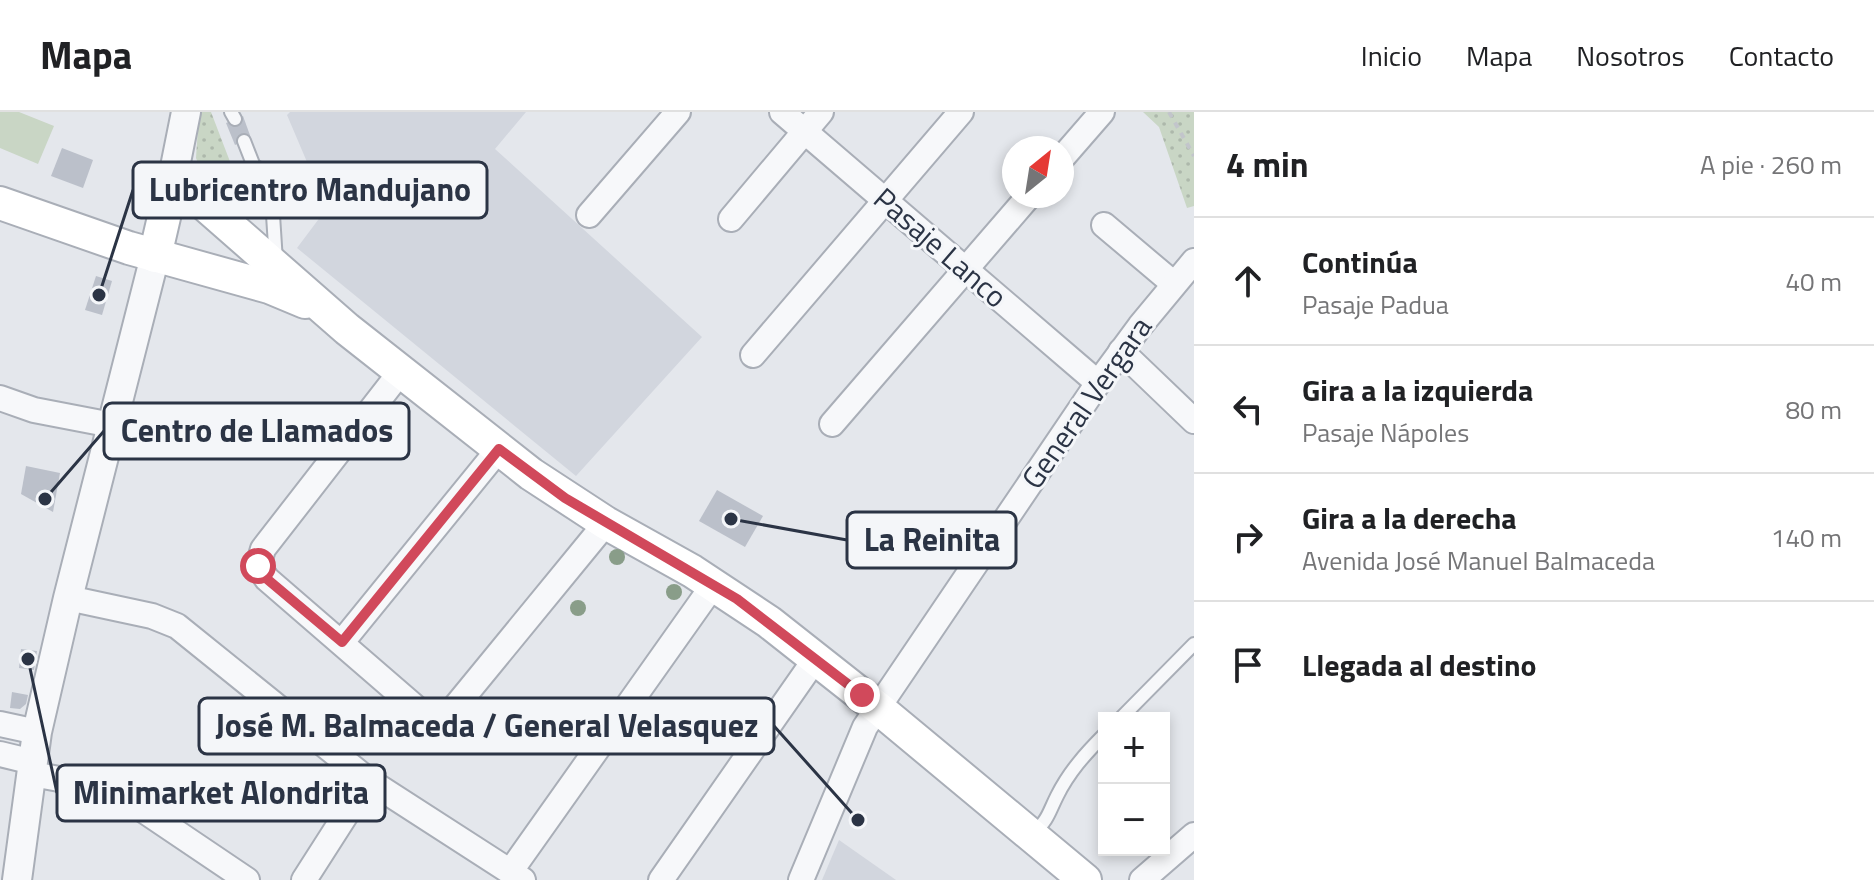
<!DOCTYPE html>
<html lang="es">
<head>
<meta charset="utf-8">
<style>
	:root { --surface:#fff; --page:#f6f6f6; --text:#202124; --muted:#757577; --line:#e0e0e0 }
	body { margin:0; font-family:"Titillium Web",sans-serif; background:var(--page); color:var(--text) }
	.controls { position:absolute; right:24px; bottom:24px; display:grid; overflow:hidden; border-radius:0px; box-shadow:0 4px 12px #0003 }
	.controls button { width:72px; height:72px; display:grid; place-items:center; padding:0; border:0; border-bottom:2px solid var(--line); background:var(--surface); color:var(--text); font:40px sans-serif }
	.compass { position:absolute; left:1002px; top:24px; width:72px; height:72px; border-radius:50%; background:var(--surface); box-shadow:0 4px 12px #0003; rotate:30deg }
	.stop { position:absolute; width:24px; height:24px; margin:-18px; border:6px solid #d1495b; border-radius:50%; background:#fff }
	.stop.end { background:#d1495b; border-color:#fff; box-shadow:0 2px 8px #0008 }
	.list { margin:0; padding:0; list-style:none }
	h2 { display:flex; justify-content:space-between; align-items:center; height:104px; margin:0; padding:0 32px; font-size:34px }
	h2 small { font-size:26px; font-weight:400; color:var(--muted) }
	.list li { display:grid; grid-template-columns:52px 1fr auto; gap:24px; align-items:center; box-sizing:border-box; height:128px; padding:0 32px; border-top:2px solid var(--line) }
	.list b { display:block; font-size:30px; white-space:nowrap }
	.list p { margin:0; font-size:26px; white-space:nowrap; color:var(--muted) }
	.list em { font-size:26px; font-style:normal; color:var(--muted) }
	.icon { flex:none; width:44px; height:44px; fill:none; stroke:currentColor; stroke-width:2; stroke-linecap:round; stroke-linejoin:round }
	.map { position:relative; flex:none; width:1194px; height:768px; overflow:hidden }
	header { display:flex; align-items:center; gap:48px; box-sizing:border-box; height:112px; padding:0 40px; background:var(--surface); border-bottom:2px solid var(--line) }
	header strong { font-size:38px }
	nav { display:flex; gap:44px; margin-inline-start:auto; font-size:28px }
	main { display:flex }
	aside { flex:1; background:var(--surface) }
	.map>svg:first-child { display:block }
	.built { fill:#d2d6de }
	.grass { fill:url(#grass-dots) }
	.garden { fill:#c9d6c5 }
	.building { fill:#bbc0ca }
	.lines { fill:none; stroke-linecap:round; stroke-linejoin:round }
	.service-casing { stroke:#a9aeb7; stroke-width:16 }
	.minor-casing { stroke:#a9aeb7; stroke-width:28 }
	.tertiary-casing { stroke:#a9aeb7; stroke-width:32 }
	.secondary-casing { stroke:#a9aeb7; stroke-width:36 }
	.path { stroke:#c2c5cb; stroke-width:4; stroke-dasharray:6 6; stroke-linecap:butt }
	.service { stroke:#f7f8fa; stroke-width:12 }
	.minor { stroke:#f7f8fa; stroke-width:24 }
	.tertiary { stroke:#f7f8fa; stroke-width:28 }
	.secondary { stroke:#fff; stroke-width:32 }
	.tree { fill:#899d89 }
	.route { stroke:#d1495b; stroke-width:10 }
	.labels { text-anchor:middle; stroke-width:6; stroke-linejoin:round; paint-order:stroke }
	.street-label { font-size:30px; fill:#2b3445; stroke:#f4f6f9 }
	.leader { fill:none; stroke:#2b3445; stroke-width:3 }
	.callout-dot { fill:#2b3445; stroke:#f4f6f9; stroke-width:3 }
	.callout { fill:#f4f6f9; stroke:#2b3445; stroke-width:3 }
	.callout-label { font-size:32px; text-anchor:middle; font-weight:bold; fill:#2b3445 }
</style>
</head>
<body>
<header>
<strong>Mapa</strong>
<nav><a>Inicio</a><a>Mapa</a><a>Nosotros</a><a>Contacto</a></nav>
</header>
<main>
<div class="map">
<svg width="1194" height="768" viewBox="0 0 1194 768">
	<defs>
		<pattern id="grass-dots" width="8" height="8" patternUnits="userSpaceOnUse" patternTransform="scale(2)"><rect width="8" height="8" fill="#c9d6c5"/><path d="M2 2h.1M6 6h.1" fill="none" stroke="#adb8ab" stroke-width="1.8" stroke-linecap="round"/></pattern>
	</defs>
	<rect width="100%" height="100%" fill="#e4e7ec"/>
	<!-- built -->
	<g class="built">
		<path d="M290,0H526L495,37L702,225L576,364L297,136L339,80L307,50L287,3Z"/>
		<path d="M839,728L896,768H822Z"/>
	</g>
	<!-- grass -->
	<g class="grass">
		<path d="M199,0H211L247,94L198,51L196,46Z"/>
		<path d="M1143,0H1194V94L1187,96L1159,15Z"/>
	</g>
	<!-- garden -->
	<path class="garden" d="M0,0H19L54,14L38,52L0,36Z"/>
	<!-- building -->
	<g class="building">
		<path d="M243,4L251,26L235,33L226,11Z"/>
		<path d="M62,36L93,48L83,76L51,64Z"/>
		<path d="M261,48L271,71L254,78L244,55Z"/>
		<path d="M96,164L112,169L102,203L85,198Z"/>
		<path d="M26,354L60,361L53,400L21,382Z"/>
		<path d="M717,378L763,404L745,435L699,409Z"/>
		<path d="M21,537L37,539L34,558L19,556Z"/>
		<path d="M12,580L28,583L26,592L20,597L10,596Z"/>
	</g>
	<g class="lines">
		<defs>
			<g id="service">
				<path d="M231,0L235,7"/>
				<path d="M244,29L253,52"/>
				<path d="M263,74L273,103L276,149"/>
				<path d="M1121,606L1194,532"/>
				<path d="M1034,721C1049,706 1048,702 1057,684C1069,660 1085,642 1104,623"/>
			</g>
			<g id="minor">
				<path d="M782,0L1098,271"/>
				<path d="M1062,46L1102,0"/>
				<path d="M589,103L678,0"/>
				<path d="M731,107L821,0"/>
				<path d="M1104,113L1174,172"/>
				<path d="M1121,239L1194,309"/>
				<path d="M753,243L961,0"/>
				<path d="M402,258L263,437L258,454L267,467L430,608L442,611L606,411"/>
				<path d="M0,286L34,298L112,313"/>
				<path d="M832,312L1029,84"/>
				<path d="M68,486L152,504L177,514L368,668L523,768"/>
				<path d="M342,530L499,337"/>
				<path d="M0,612L37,620"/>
				<path d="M0,642L33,650"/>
				<path d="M32,662L92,673L121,683L247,768"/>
				<path d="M510,760L714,472"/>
				<path d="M304,768L368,668"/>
				<path d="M661,768L816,546"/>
				<path d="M801,768L865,615L1098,271L1140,214L1194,149"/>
				<path d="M1142,768L1194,723"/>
			</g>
			<g id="tertiary">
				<path d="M171,75L186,0"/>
				<path d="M17,768L37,620L68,486L155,144"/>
			</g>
			<g id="secondary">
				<path d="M0,91L129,136L269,175L305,190"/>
				<path d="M155,144L171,75L203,91L347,217L531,362L606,411L692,459L769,510L878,596L1085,768"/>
			</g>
		</defs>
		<!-- service casing -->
		<use href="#service" class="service-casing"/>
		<!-- minor casing -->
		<use href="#minor" class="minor-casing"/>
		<!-- tertiary casing -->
		<use href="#tertiary" class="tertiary-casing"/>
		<!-- secondary casing -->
		<use href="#secondary" class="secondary-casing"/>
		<!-- path -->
		<path class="path" d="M1169,0L1194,44"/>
		<!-- service -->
		<use href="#service" class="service"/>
		<!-- minor -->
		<use href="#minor" class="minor"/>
		<!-- tertiary -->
		<use href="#tertiary" class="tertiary"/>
		<!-- secondary -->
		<use href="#secondary" class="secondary"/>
	</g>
	<!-- trees -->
	<g class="tree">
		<circle cx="617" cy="445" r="8"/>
		<circle cx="674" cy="480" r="8"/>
		<circle cx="578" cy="496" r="8"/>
	</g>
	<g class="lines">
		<!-- route -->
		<path class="route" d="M258,454L267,467L342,530L499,337L565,386L737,487L862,583"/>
	</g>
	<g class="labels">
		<!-- street labels -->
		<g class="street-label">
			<text transform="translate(940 136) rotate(41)" y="10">Pasaje Lanco</text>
			<text transform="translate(1087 291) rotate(-55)" y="10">General Vergara</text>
		</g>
	</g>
	<!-- callouts -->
	<path class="leader" d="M99 183L133 78M45 387L104 319M731 407L847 428M858 708L774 614M28 547L57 681"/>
	<g class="callout-dot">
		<circle cx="99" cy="183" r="8"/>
		<circle cx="45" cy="387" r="8"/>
		<circle cx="731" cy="407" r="8"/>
		<circle cx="858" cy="708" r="8"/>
		<circle cx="28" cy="547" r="8"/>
	</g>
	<g class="callout">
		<rect x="133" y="50" width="354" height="56" rx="8"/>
		<rect x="104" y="291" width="305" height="56" rx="8"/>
		<rect x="847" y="400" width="169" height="56" rx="8"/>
		<rect x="199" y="586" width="575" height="56" rx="8"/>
		<rect x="57" y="653" width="328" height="56" rx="8"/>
	</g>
	<g class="callout-label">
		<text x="310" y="89">Lubricentro Mandujano</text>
		<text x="257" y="330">Centro de Llamados</text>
		<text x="932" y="439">La Reinita</text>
		<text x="487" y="625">José M. Balmaceda / General Velasquez</text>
		<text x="221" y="692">Minimarket Alondrita</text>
	</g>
</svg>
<div class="controls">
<button>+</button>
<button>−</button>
</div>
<svg class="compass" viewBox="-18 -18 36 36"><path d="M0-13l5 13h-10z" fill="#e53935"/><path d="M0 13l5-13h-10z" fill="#757577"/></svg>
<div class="stop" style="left:258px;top:454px"></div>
<div class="stop end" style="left:862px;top:583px"></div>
</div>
<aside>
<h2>4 min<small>A pie · 260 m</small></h2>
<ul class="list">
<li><svg class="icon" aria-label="ahead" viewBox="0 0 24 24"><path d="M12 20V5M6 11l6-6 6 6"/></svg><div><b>Continúa</b><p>Pasaje Padua</p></div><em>40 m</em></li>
<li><svg class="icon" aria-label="left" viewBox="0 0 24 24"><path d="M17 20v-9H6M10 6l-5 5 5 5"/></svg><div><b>Gira a la izquierda</b><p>Pasaje Nápoles</p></div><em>80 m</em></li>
<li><svg class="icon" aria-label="right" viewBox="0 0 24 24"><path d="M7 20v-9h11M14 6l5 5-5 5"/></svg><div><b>Gira a la derecha</b><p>Avenida José Manuel Balmaceda</p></div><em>140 m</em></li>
<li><svg class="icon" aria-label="arrive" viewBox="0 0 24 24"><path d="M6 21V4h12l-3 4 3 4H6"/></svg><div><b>Llegada al destino</b></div></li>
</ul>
</aside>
</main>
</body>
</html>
